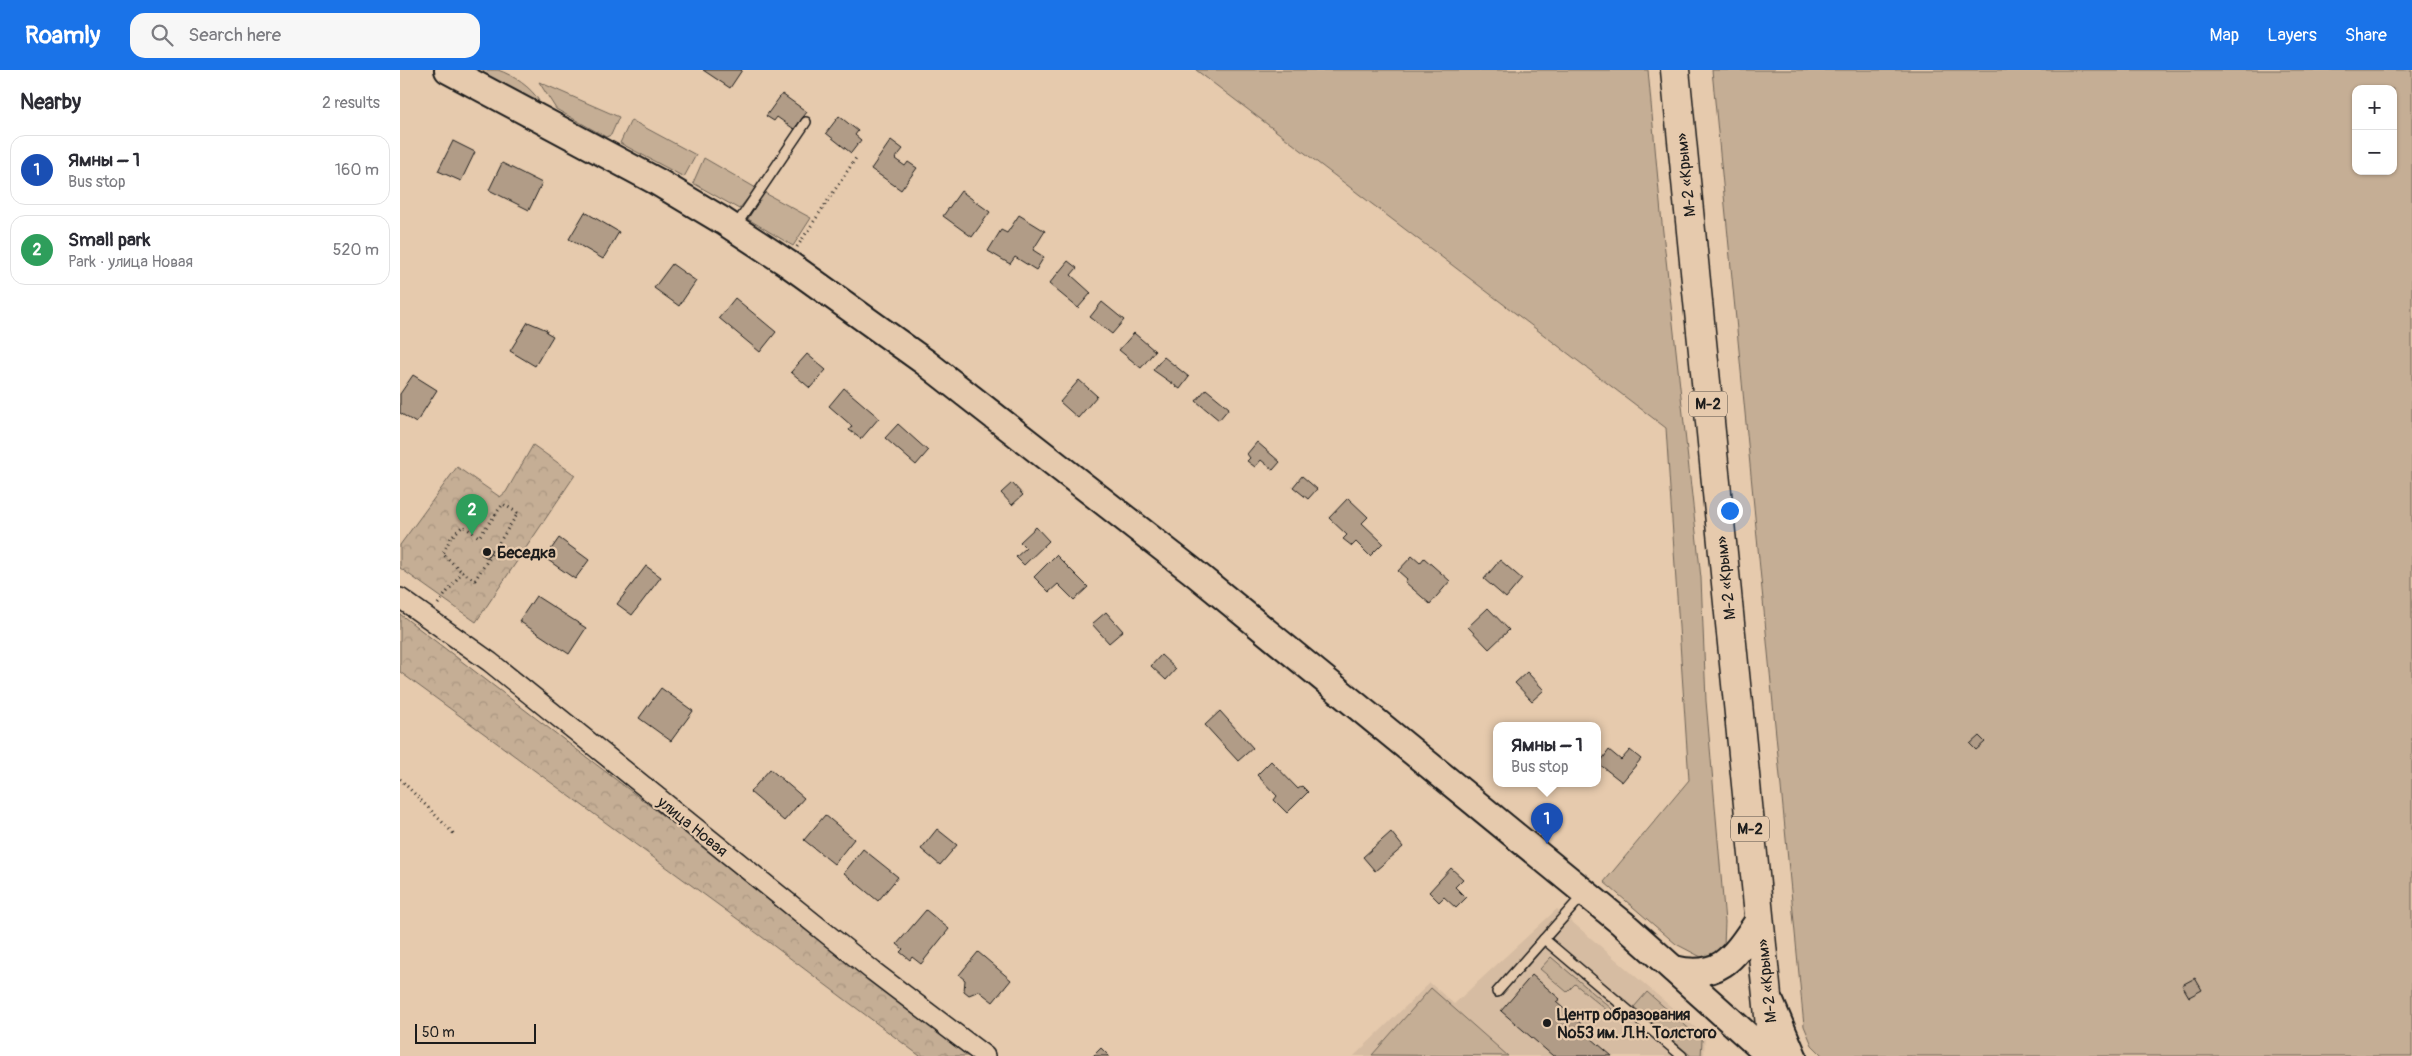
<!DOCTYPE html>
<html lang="en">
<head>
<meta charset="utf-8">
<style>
	:root { --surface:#fff; --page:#f7f7f7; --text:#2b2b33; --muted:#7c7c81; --line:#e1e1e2; --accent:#1a73e8 }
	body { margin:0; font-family:Pangolin,sans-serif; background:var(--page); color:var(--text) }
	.controls { position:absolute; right:15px; top:15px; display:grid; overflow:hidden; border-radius:10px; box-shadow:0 1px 4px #0004 }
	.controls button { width:45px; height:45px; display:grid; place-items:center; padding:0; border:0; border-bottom:1px solid var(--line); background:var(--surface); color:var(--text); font:25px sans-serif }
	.scale { position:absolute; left:15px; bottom:12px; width:121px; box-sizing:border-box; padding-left:5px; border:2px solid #1c1c1c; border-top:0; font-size:14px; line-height:18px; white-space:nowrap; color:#1c1c1c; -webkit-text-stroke:4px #e6caad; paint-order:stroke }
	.you { position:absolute; left:1329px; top:440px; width:18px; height:18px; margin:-12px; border:4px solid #fff; border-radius:50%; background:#1a73e8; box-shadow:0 0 0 8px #1a73e833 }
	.badge { display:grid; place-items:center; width:32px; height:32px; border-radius:50%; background:var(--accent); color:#fff; font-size:16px; font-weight:700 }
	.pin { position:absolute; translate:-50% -41px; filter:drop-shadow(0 1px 2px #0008) }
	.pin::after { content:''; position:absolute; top:26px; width:18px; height:15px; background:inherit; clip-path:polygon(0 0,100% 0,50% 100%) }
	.popup { position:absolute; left:1093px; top:652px; width:108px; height:65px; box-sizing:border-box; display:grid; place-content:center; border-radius:10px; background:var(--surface); filter:drop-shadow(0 1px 4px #0005); font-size:16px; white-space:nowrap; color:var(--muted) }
	.popup b { font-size:19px; color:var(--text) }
	.popup::after { content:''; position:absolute; left:50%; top:100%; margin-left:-10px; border:10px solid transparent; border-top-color:var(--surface) }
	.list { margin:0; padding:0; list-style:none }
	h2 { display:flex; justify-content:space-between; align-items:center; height:65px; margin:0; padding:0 20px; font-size:21px }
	h2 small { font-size:16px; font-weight:400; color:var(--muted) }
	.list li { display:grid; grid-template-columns:32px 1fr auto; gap:15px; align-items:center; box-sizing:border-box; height:70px; margin:0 10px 10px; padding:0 10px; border:1px solid var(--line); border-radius:15px }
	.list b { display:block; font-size:19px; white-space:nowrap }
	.list p { margin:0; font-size:16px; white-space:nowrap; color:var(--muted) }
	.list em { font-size:16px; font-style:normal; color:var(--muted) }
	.icon { flex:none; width:28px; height:28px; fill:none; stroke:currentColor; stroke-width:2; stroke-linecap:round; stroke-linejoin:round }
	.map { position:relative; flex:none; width:2012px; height:986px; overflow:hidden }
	header { display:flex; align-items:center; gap:30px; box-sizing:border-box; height:70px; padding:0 25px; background:var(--accent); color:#fff }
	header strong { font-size:24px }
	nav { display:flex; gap:28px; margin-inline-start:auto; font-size:18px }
	.search { width:350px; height:45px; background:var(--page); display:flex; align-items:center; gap:12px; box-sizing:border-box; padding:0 18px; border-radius:15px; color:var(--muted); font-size:19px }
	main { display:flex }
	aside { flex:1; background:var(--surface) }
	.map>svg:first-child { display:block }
	.built { fill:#d6bca2 }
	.green { fill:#c5ae95; stroke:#706558; fill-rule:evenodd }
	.forest { fill:url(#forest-crowns); stroke:#706558 }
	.building { fill:#b19c87; stroke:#1c1c1c }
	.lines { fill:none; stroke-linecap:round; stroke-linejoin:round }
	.service-casing { stroke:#1c1c1c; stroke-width:12 }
	.minor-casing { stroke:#1c1c1c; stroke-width:22 }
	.secondary-casing { stroke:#1c1c1c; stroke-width:30 }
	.trunk-casing { stroke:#1c1c1c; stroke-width:31 }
	.path { stroke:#1c1c1c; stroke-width:3; stroke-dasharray:1 4; stroke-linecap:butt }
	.service { stroke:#e6caad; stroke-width:9 }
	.minor { stroke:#e6caad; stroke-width:19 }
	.secondary { stroke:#e6caad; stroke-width:26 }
	.trunk { stroke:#e6caad; stroke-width:28 }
	.poi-dot { fill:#1c1c1c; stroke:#e6caad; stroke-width:2 }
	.labels { text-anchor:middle; stroke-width:4.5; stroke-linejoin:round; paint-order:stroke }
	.shield { fill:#e6caad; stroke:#595048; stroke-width:1 }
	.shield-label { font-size:15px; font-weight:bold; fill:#1c1c1c }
	.street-label { font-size:16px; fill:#1c1c1c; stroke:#e6caad }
	.poi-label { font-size:16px; font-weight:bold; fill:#1c1c1c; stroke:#e6caad; text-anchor:start }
</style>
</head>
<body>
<header>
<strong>Roamly</strong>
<div class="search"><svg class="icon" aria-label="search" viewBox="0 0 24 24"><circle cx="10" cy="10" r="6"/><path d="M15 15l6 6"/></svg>Search here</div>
<nav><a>Map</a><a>Layers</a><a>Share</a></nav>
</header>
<main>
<aside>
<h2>Nearby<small>2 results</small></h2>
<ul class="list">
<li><span class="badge" style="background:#1a4fb4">1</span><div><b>Ямны – 1</b><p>Bus stop</p></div><em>160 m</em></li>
<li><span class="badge" style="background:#2e9e5b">2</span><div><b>Small park</b><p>Park · улица Новая</p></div><em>520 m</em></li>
</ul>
</aside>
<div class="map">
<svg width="2012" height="986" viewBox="0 0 2012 986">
	<defs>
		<pattern id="forest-crowns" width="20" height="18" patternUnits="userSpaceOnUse" patternTransform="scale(1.25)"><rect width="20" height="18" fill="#c5ae95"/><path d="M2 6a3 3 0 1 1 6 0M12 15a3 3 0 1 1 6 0" fill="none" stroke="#a99580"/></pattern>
	</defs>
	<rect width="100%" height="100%" fill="#e6caad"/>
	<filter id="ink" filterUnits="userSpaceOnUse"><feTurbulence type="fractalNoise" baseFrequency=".02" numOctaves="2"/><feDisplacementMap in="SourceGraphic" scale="10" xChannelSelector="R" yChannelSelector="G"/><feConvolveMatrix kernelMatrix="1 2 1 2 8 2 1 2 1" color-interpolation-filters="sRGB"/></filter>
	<g filter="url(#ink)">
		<!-- built -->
		<path class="built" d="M1157,839L1305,966L1304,986H954L1030,913L1054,934Z"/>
		<!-- green -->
		<g class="green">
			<path d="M83,0C87,0 94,0 98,0C113,5 132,18 139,31L113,22L83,5Z"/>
			<path d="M796,0H1248L1261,144L1301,508L1306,631L1325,852L1324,875L1314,883L1301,887L1276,874L1204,812L1289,710L1266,358Z"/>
			<path d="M1312,0H2012V986H1423L1412,975L1404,956ZM1956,19H1993V101H1956Z"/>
			<path d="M139,12L219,47L211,65L206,67L156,39Z"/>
			<path d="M231,50L296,85L284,107L220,73Z"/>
			<path d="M304,88L356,118L339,139L293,113Z"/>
			<path d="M363,122L411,148L393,176L348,149Z"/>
			<path d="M1151,887L1212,939L1209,942L1175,914L1167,922L1140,899Z"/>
			<path d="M1031,918L1108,986L972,985Z"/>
			<path d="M1247,922L1302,970L1301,986H1291L1234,937Z"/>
		</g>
		<!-- forest -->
		<g class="forest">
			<path d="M133,375L175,405L76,552L0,498V475L57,397L100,427L106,422Z"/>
			<path d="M0,544L352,814L470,911L568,986H520L358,864L0,602Z"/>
		</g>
		<!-- building -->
		<g class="building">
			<path d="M303,0H342L330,18Z"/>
			<path d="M382,24L407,42L394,59L377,47L374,51L366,46Z"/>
			<path d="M439,46L458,61L455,65L461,70L451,83L426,63Z"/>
			<path d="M491,70L503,79L495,89L505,96L508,92L517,98L501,120L471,99Z"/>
			<path d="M53,71L75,82L61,111L38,101Z"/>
			<path d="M102,93L142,113L129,140L89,120Z"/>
			<path d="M561,121L590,142L572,167L543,146Z"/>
			<path d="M185,142L219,162L203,189L169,169Z"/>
			<path d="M619,145L645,161L633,180L644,187L636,200L615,187L610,194L588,181L601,160L607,163Z"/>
			<path d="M668,191L677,198L671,205L691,223L678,238L649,214Z"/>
			<path d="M272,194L296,211L279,236L254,218Z"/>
			<path d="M335,228L376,262L360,282L319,248Z"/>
			<path d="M702,232L724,250L712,264L690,247Z"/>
			<path d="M128,252L147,260L146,262L153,266L135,296L110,281Z"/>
			<path d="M734,263L755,281L741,298L719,280Z"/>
			<path d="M407,284L426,300L410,318L391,302Z"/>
			<path d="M764,287L789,307L780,319L753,300Z"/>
			<path d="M13,305L37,320L16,353L0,343V324Z"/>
			<path d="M679,310L697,326L678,348L660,332Z"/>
			<path d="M444,318L479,348L461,369L449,360L452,356L429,336Z"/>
			<path d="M806,319L829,338L819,350L796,331Z"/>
			<path d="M498,354L528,381L516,395L485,368Z"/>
			<path d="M857,372L880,392L873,400L861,390L855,397L847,391L850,388L847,384Z"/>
			<path d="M902,406L917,419L908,429L893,417Z"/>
			<path d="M612,413L623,425L612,435L601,423Z"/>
			<path d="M948,428L968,447L962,453L983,473L970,486L956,472L952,476L943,469L947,465L929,448Z"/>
			<path d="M636,457L649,471L624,495L616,487L626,478L620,472Z"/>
			<path d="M159,468L189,490L175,509L145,488Z"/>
			<path d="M87,476L92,480L87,488L81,484Z"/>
			<path d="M656,485L688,517L674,530L658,514L649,522L634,507Z"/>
			<path d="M1012,486L1020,493L1024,488L1050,511L1030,534L1005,512L1007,509L998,501Z"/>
			<path d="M1100,490L1122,509L1106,528L1084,509Z"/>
			<path d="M246,496L261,507L232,545L217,534Z"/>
			<path d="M136,526L186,558L169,584L119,551Z"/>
			<path d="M1088,538L1109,560L1089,579L1068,557Z"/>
			<path d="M706,542L723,561L709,573L692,554Z"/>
			<path d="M761,585L776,599L766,610L751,596Z"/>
			<path d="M1127,602L1144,620L1132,631L1115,613Z"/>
			<path d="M261,618L293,641L271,671L239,648Z"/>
			<path d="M820,641L853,678L838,691L805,655Z"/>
			<path d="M1579,666L1585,672L1576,680L1570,674Z"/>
			<path d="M1209,680L1221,690L1230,680L1241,689L1222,712L1199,694Z"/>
			<path d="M871,691L898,719L902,716L908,722L887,743L874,730L877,726L857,705Z"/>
			<path d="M370,699L404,728L384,751L350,722Z"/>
			<path d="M425,745L454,769L434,794L404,770Z"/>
			<path d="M537,759L557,775L540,795L521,779Z"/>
			<path d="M991,762L1003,777L975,801L963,787Z"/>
			<path d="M463,779L498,807L478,831L444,803Z"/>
			<path d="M1051,798L1063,809L1055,817L1066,828L1056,838L1044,827L1039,832L1029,822Z"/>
			<path d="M526,840L549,859L521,894L512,887L510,890L500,882L503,879L497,874Z"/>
			<path d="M578,882L611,910L593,932L579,921L569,925L564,921L565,910L559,905Z"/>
			<path d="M1132,905L1160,929L1156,932L1194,965L1191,968L1212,986H1153L1101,941Z"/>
			<path d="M1795,908L1802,920L1789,927L1782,915Z"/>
			<path d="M701,978L709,986H693Z"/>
		</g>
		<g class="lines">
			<defs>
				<g id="service">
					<path d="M335,157L406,52"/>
					<path d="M1144,869L1282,986"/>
					<path d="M1097,922L1184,824"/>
				</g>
				<path id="minor" d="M0,528L90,592L473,901L585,986"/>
				<g id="secondary">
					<path d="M48,0L256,111L323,151L387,193L525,292L791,500L1222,853L1370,986"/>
					<path d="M1274,899C1321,911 1335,885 1359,850"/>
					<path d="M1371,934L1393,986"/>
				</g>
				<path id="trunk" d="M1275,0L1373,986"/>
			</defs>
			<!-- service casing -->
			<use href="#service" class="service-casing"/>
			<!-- minor casing -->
			<use href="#minor" class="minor-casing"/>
			<!-- secondary casing -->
			<use href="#secondary" class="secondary-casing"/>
			<!-- trunk casing -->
			<use href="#trunk" class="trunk-casing"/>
			<!-- path -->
			<g class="path">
				<path d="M397,177L456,88"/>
				<path d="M38,534L62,502L75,510L118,443L103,434L79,467L63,456L51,467L43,484L62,502"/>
				<path d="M0,709L54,764"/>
			</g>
			<!-- service -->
			<use href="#service" class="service"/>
			<!-- minor -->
			<use href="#minor" class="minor"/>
			<!-- secondary -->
			<use href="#secondary" class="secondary"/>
			<!-- trunk -->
			<use href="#trunk" class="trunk"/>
		</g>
	</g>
	<!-- markers -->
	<g class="poi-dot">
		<circle cx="87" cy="482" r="5"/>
		<circle cx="1147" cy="953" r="5"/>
	</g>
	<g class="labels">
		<!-- shield labels -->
		<g class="shield">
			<rect x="1289" y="321.5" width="38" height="25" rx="4"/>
			<rect x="1331" y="746.5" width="38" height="25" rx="4"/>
		</g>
		<g class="shield-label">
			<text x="1308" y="339">М-2</text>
			<text x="1350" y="764">М-2</text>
		</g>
		<!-- street labels -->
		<g class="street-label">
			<text transform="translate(1285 105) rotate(-96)" y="6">М-2 «Крым»</text>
			<text transform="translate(1325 508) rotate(-96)" y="6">М-2 «Крым»</text>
			<text transform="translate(293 756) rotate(39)" y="6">улица Новая</text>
			<text transform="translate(1366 911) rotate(-96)" y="6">М-2 «Крым»</text>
		</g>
		<!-- poi labels -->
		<g class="poi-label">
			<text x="97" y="488">Беседка</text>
			<text x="1157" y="950">Центр образования<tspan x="1157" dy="18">№53 им. Л.Н. Толстого</tspan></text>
		</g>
	</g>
</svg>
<div class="controls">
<button>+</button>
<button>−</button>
</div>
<div class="scale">50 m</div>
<div class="you"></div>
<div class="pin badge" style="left:1147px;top:774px;background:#1a4fb4">1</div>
<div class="popup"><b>Ямны – 1</b>Bus stop</div>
<div class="pin badge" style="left:72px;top:465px;background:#2e9e5b">2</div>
</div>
</main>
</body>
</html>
